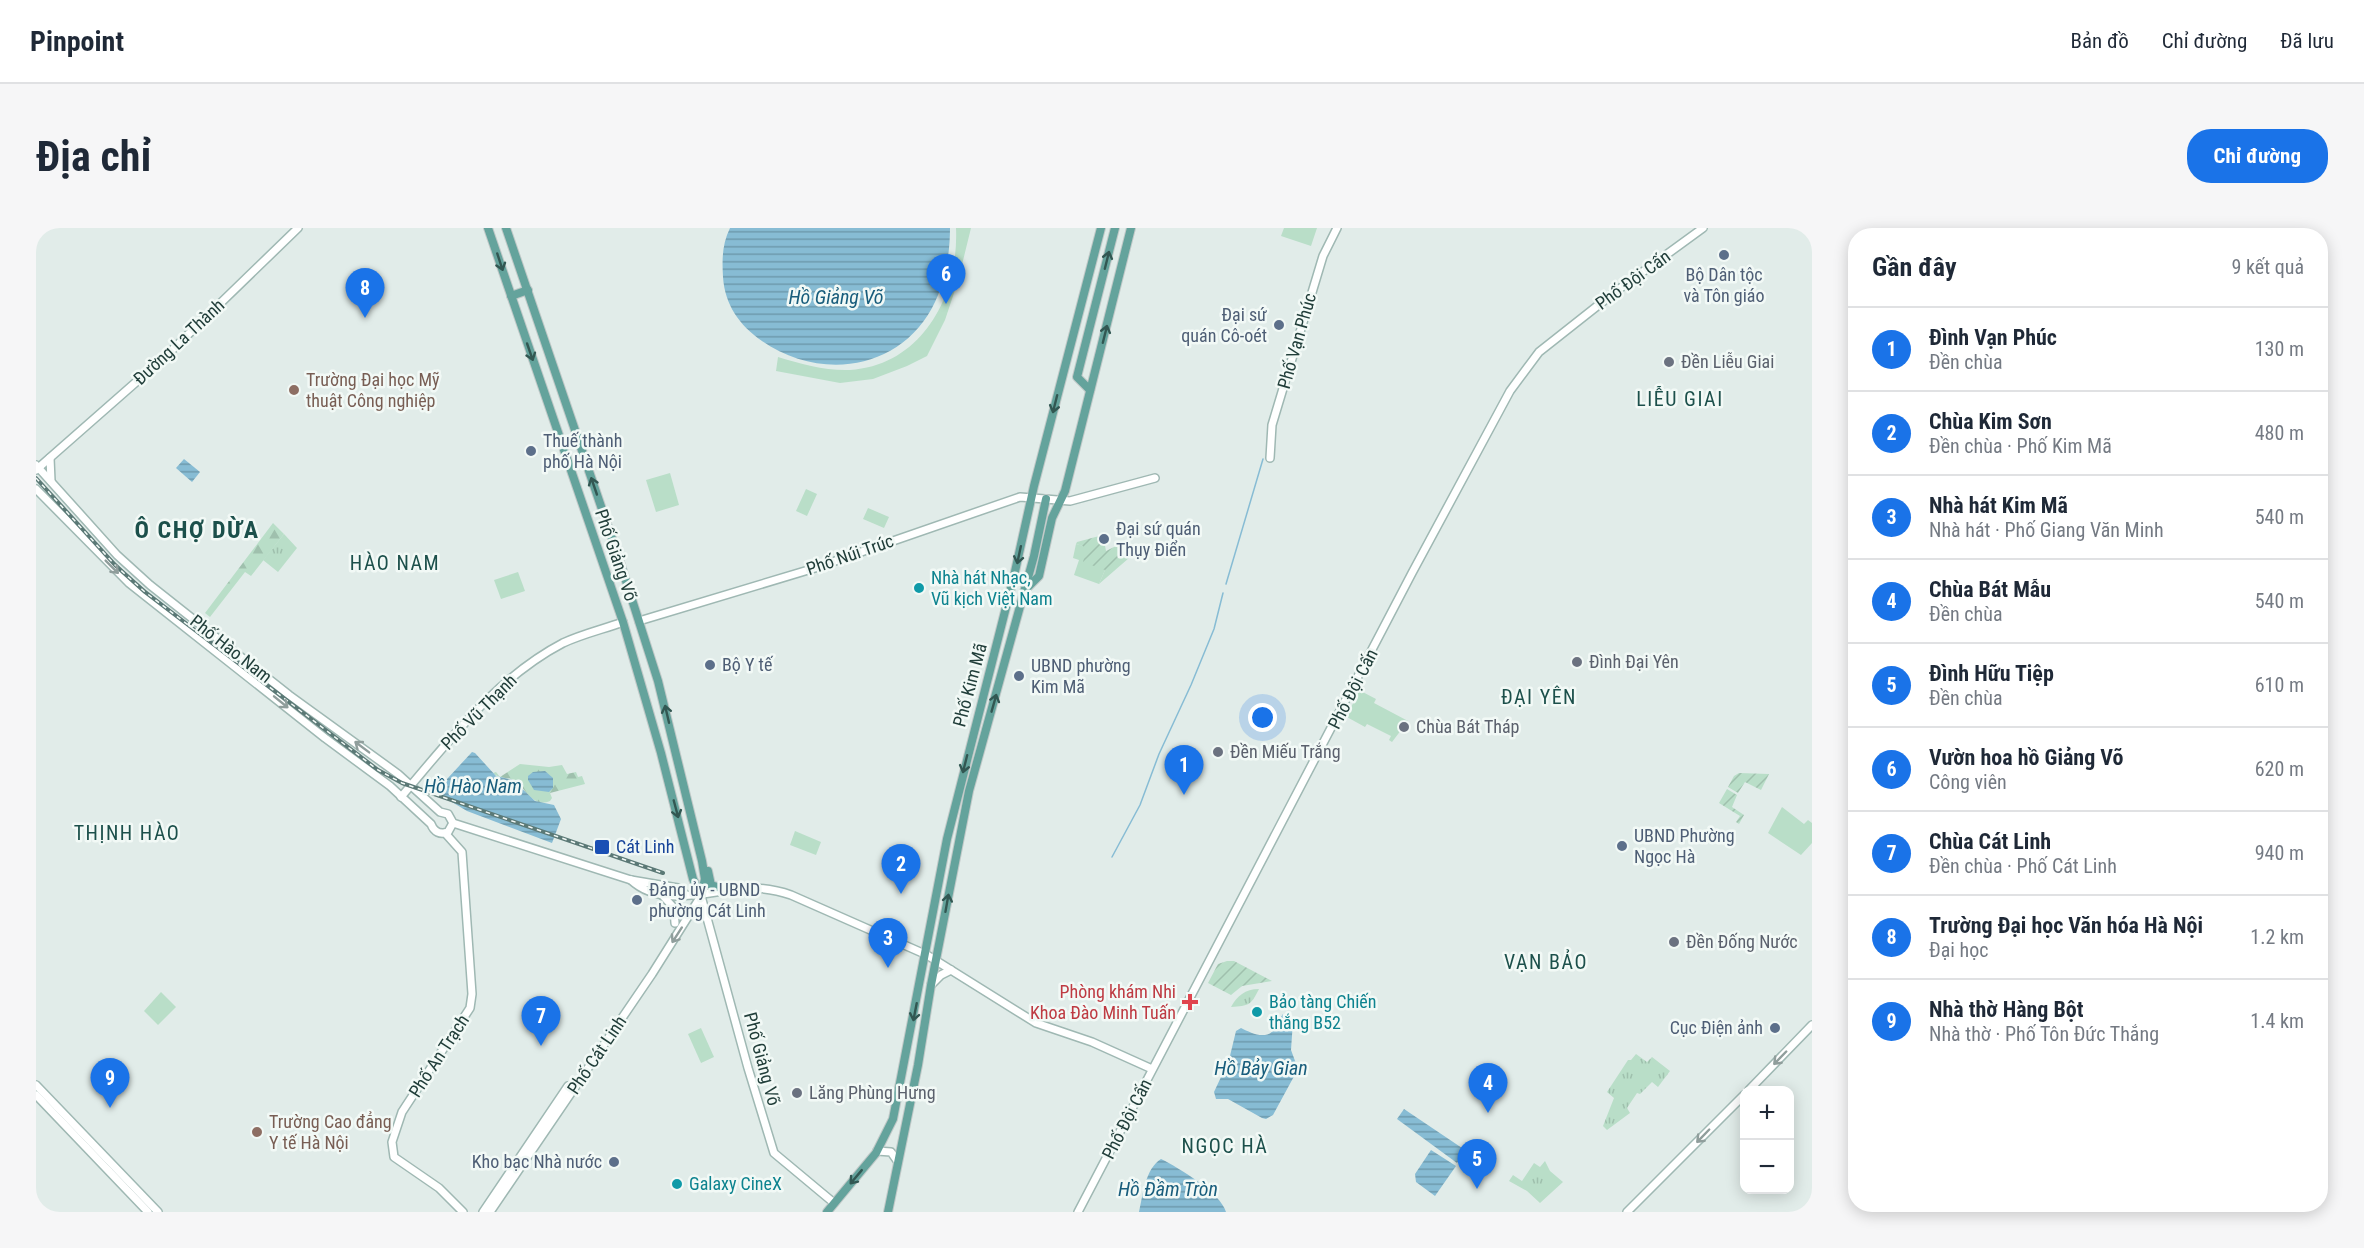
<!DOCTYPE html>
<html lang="vi">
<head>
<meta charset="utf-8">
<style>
	:root { --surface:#fff; --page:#f6f6f7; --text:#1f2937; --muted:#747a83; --line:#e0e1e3; --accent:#1a73e8 }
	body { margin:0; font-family:"Roboto Condensed",sans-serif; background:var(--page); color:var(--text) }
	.controls { position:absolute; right:18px; bottom:18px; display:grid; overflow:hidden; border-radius:12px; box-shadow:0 3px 15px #0003 }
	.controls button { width:54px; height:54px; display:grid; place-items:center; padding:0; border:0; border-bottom:2px solid var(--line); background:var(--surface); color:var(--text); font:30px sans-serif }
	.you { position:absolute; left:1227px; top:490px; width:21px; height:21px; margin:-15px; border:4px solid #fff; border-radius:50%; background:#1a73e8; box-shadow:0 0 0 9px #1a73e833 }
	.badge { display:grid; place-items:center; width:39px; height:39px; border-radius:50%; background:var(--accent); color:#fff; font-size:20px; font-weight:700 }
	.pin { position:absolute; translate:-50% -50px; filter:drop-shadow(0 2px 3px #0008) }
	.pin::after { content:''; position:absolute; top:32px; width:21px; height:18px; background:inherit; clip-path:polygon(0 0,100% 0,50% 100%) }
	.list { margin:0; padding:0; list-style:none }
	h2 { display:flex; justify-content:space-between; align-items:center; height:78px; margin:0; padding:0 24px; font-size:26px }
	h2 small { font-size:20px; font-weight:400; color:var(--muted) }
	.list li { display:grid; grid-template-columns:39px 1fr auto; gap:18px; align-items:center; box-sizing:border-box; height:84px; padding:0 24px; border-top:2px solid var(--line) }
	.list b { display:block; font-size:22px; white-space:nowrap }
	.list p { margin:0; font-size:20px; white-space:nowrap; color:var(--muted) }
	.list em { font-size:20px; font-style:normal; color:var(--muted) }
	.map { position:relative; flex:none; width:1776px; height:984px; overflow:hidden; border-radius:24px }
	header { display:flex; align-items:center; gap:36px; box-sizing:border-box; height:84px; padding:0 30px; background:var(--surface); border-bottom:2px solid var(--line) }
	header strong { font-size:28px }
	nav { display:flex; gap:33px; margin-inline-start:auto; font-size:21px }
	.intro { display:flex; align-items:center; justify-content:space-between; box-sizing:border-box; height:144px; padding:0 36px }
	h1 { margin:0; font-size:42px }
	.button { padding:15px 27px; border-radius:24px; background:var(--accent); color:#fff; font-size:21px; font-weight:700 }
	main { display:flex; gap:36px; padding:0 36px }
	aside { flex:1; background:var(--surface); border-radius:24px; box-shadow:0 3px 15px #0003 }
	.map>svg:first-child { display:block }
	.grass { fill:url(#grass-tufts) }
	.forest { fill:url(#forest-firs) }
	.park { fill:#b9dec8 }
	.garden { fill:url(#garden-furrows) }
	.water { fill:url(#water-rules) }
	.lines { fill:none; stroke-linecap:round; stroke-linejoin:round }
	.stream { stroke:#87bcd4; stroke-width:1.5 }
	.secondary-casing { stroke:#9fb8b3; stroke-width:10 }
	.primary-casing { stroke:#c1c9c8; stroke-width:10 }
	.secondary { stroke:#fff; stroke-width:7 }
	.primary { stroke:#64a39c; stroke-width:8 }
	.rail-casing { stroke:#5b7976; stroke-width:4 }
	.rail { stroke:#f2f9f6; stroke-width:1.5; stroke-dasharray:4.5; stroke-linecap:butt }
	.oneway { stroke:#325752 }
	.oneway2 { stroke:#909e9c }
	.service-dot { fill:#5c6f8a; stroke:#f2f9f6; stroke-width:2 }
	.worship-dot { fill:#6b7280; stroke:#f2f9f6; stroke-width:2 }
	.education-dot { fill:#8d6e63; stroke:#f2f9f6; stroke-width:2 }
	.culture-dot { fill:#0f9aa8; stroke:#f2f9f6; stroke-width:2 }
	.transit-dot { fill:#1a4fb4; stroke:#f2f9f6; stroke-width:2 }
	.health-dot { fill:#e0444e; stroke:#f2f9f6; stroke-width:2 }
	.labels { text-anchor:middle; stroke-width:5; stroke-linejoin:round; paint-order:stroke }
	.service-label { font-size:18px; fill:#4e5e75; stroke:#f2f9f6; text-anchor:start }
	.street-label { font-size:18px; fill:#213e3a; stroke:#f2f9f6 }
	.worship-label { font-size:18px; fill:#5b616d; stroke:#f2f9f6; text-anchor:start }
	.education-label { font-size:18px; fill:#785e54; stroke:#f2f9f6; text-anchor:start }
	.culture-label { font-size:18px; fill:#0d838f; stroke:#f2f9f6; text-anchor:start }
	.transit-label { font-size:18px; fill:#164399; stroke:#f2f9f6; text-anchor:start }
	.health-label { font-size:18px; fill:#be3a42; stroke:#f2f9f6; text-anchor:end }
	.water-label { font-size:20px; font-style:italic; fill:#185d7c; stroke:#f2f9f6 }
	.neighbourhood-label { font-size:20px; letter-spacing:1.5px; fill:#1c504b; stroke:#f2f9f6 }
	.district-label { font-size:24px; font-weight:bold; letter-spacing:1.5px; fill:#1c504b; stroke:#f2f9f6 }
</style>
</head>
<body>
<header>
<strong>Pinpoint</strong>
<nav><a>Bản đồ</a><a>Chỉ đường</a><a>Đã lưu</a></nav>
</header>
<div class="intro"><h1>Địa chỉ</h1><a class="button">Chỉ đường</a></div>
<main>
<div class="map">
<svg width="1776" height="984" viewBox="0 0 1776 984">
	<defs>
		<pattern id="grass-tufts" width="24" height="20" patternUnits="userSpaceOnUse" patternTransform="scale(1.5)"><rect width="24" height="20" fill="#b9dec8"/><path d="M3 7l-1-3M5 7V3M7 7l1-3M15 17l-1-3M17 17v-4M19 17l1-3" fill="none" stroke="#9fc0ad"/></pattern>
		<pattern id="forest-firs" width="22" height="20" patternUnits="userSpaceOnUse" patternTransform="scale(1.5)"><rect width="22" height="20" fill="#b9dec8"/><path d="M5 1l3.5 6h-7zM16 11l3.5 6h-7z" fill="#9fc0ad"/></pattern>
		<pattern id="garden-furrows" width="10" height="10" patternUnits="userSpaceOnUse" patternTransform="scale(1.5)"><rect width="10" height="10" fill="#b9dec8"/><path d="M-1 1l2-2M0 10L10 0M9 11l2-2" fill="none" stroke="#9fc0ad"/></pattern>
		<pattern id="water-rules" width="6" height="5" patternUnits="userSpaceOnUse" patternTransform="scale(1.5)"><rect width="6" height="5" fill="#87bcd4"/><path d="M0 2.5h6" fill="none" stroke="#6e9aad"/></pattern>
	</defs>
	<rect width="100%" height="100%" fill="#e1ece9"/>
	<!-- grass -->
	<g class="grass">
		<path d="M248,306L261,320L242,344L227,332Z"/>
		<path d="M1223,761C1215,777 1213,778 1195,779C1201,768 1209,761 1223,761Z"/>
		<path d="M1600,826L1611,834L1616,829L1634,843L1622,859L1616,854L1604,866L1601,865L1591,880L1594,885L1571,902L1567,898L1578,870L1571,864L1592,832H1595Z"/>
		<path d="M1509,933L1514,943L1527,954L1504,975L1491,963L1473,953L1477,947L1486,953L1498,935L1504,939Z"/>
	</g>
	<!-- forest -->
	<g class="forest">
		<path d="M237,295L248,306L215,348L209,344L174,389L169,385Z"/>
		<path d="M484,536L513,539L526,537L531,546L540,544L542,549L546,548L549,556L514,565L516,570L514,573C497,580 491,562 479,553C472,548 464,552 457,545L460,544L464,549Z"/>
	</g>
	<!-- park -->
	<g class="park">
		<path d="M920,0H935L922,53L909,92L891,128L871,138L837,151L804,155L740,143L742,129C765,136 790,143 814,142C887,137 923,67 920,0Z"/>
		<path d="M1248,0H1281L1275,18L1245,8Z"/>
		<path d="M634,245L643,277L620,284L610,252Z"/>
		<path d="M770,261L781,266L771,288L760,283Z"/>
		<path d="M832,280L853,289L848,300L827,291Z"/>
		<path d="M1040,316L1048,318L1069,342L1063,356L1038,347L1043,332L1037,330Z"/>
		<path d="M482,344L489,363L465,371L458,352Z"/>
		<path d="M1321,461L1340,471L1338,475L1372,493L1356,514L1353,512L1355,508L1331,496L1329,499L1309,488L1320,471L1317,468Z"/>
		<path d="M1746,579L1768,596L1772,592L1776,595V615L1765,627L1732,605Z"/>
		<path d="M759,603L785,614L780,627L754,617Z"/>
		<path d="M125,764L140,779L122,797L108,783Z"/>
		<path d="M665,800L678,829L665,835L652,806Z"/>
	</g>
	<!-- garden -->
	<g class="garden">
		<path d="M1067,307L1070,323L1082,317L1085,329L1093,327V330L1063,356L1069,342L1047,334L1050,322L1047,318L1040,316L1041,314Z"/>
		<path d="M1703,545L1733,546L1725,562L1709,554L1702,565L1692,559L1698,548Z"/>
		<path d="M1691,561L1701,567L1696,579L1708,587L1703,596L1700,594L1704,588L1683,575Z"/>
		<path d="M1191,733H1198L1236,753L1206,758L1195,767L1172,755L1182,736Z"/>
	</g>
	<!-- water -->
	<g class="water">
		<path d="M694,0H914C914,27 909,56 896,80C861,144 782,152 726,113C703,97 689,77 687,49C686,32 686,16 694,0Z"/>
		<path d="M148,231L164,244L156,254L140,240Z"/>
		<path d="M436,524L439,525L460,548L477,552L499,573L518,577L525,591L516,615L431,583L399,564Z"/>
		<path d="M509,543L517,550V560L513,564L498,562L492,552V548L497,544Z"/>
		<path d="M1247,786L1257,793L1255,822L1262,841L1237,887L1230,891L1226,890L1192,871H1180L1178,864L1193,832L1200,803L1205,800C1215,805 1229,812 1238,802C1240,800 1243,791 1247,786Z"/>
		<path d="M1368,881L1429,922L1421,935L1361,891Z"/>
		<path d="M1395,922L1420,938L1399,968L1380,954L1379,946Z"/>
		<path d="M1125,931C1143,940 1185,965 1190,984H1103C1107,967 1109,941 1125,931Z"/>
	</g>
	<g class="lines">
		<!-- stream -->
		<g class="stream">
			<path d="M1190,356L1227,231"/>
			<path d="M1076,629L1104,577L1123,526L1155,457L1178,401L1187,365"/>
		</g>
		<defs>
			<g id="secondary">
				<path d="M14,230L15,253"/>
				<path d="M1234,230L1236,197L1287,28L1301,0"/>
				<path d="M0,237L81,327L114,357L253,467L362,546L404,584L412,586L417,595L595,652L642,660L649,666"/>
				<path d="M0,242L132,126L262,0"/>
				<path d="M0,261L93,355L289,510L354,558L395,596C398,604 404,607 412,604L417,595"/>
				<path d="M603,393L779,340L984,269L1034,273L1119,250"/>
				<path d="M365,569C413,513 460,450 527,415C546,406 568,401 587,394"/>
				<path d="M409,605L426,624L436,766L434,780L366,884L356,914L358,929L403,960L427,984"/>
				<path d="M595,652C626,681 676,662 713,660C727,660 741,662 755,667L891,727L1000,795L1056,814L1116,841"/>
				<path d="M627,668L638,680L639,695"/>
				<path d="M665,668L712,840L738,925L798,975"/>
				<path d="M895,757L905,747L915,742"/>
				<path d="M0,857L122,984"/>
				<path d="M1713,862L1776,797"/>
				<path d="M0,867L112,984"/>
				<path d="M841,923L855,924L862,934"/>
				<path d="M447,984L532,858"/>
				<path d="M454,984L616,746L665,668"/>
				<path d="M1042,984L1376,345L1474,163L1503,124L1579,64L1667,0"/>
				<path d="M1591,984L1708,867"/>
			</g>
			<g id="primary">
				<path d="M452,0L587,394L625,525L657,651L665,668"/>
				<path d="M470,0L583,331L622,453L666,633L669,651L665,668"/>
				<path d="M475,68L492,62"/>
				<path d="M1054,162L1041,149L1079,0"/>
				<path d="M989,362L1003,348L1016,290L1029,263L1095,0"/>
				<path d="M672,643L675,657L691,662"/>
				<path d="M791,984L840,925L857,891L911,611L978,348L998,258L1065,0"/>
				<path d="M852,984L882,837L895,757L933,563L998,328L1010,271"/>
			</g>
		</defs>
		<!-- secondary casing -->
		<use href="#secondary" class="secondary-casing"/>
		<!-- primary casing -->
		<use href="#primary" class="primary-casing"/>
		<!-- secondary -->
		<use href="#secondary" class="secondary"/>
		<!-- primary -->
		<use href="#primary" class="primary"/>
		<defs>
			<path id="rail" d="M0,250L79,337L109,364L342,542L366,555L627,645"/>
		</defs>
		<!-- rail casing -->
		<use href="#rail" class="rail-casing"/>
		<!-- rail -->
		<use href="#rail" class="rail"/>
	</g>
	<!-- one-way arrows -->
	<defs><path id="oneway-shaft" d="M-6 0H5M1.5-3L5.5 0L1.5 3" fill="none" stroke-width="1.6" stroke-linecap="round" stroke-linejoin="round" transform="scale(1.5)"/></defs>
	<g class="oneway">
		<use href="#oneway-shaft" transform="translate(1071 32) rotate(-76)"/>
		<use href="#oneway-shaft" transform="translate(464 34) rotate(72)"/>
		<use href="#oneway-shaft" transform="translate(1069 106) rotate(-76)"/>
		<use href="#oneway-shaft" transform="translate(494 124) rotate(71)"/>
		<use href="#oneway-shaft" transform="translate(1019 176) rotate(104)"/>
		<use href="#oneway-shaft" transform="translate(558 258) rotate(-109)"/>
		<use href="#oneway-shaft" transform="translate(983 327) rotate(102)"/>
		<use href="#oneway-shaft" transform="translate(958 475) rotate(-74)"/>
		<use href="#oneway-shaft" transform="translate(631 486) rotate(-103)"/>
		<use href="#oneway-shaft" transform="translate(929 536) rotate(104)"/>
		<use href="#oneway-shaft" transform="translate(640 581) rotate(75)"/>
		<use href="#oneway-shaft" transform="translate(911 675) rotate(-80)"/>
		<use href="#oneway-shaft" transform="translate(879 784) rotate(101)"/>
		<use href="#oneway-shaft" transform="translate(820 949) rotate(130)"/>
	</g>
	<g class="oneway2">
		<use href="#oneway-shaft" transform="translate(76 339) rotate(45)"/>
		<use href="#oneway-shaft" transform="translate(245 474) rotate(39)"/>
		<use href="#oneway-shaft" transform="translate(326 519) rotate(-143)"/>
		<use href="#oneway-shaft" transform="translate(641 707) rotate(123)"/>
		<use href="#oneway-shaft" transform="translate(1744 830) rotate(134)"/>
		<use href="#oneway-shaft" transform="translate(1667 908) rotate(134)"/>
	</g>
	<!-- markers -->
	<g class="service-dot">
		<circle cx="1688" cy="27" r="6"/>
		<circle cx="1243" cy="97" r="6"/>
		<circle cx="495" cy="223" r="6"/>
		<circle cx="1068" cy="311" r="6"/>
		<circle cx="674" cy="437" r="6"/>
		<circle cx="983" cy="448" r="6"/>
		<circle cx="1586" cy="618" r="6"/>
		<circle cx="601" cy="672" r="6"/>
		<circle cx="1739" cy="800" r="6"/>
		<circle cx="578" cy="934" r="6"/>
	</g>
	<g class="worship-dot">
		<circle cx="1633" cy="134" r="6"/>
		<circle cx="1541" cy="434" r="6"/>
		<circle cx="1368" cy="499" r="6"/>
		<circle cx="1182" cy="524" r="6"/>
		<circle cx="1638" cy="714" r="6"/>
		<circle cx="761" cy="865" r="6"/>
	</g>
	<g class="education-dot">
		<circle cx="258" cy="162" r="6"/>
		<circle cx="221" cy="904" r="6"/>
	</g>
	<g class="culture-dot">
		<circle cx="883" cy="360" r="6"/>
		<circle cx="1221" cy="784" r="6"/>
		<circle cx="641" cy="956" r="6"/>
	</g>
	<rect class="transit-dot" x="558" y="611" width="16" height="16" rx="3"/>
	<path class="health-dot" d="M1151 765h6v6h6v6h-6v6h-6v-6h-6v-6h6z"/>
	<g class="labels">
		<!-- service labels -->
		<g class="service-label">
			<text x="1688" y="53" text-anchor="middle">Bộ Dân tộc<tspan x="1688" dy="21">và Tôn giáo</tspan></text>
			<text x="1231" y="93" text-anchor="end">Đại sứ<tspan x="1231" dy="21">quán Cô-oét</tspan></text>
			<text x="507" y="219">Thuế thành<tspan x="507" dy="21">phố Hà Nội</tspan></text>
			<text x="1080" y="307">Đại sứ quán<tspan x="1080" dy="21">Thụy Điển</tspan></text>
			<text x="686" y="443">Bộ Y tế</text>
			<text x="995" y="444">UBND phường<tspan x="995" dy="21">Kim Mã</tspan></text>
			<text x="1598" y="614">UBND Phường<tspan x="1598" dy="21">Ngọc Hà</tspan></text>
			<text x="613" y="668">Đảng ủy - UBND<tspan x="613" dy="21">phường Cát Linh</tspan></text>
			<text x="1727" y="806" text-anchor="end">Cục Điện ảnh</text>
			<text x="566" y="940" text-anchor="end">Kho bạc Nhà nước</text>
		</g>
		<!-- street labels -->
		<g class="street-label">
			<text transform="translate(1597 52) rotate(-36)" y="6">Phố Đội Cấn</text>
			<text transform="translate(1261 113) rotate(-74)" y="6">Phố Vạn Phúc</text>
			<text transform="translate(143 114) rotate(-43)" y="6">Đường La Thành</text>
			<text transform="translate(580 327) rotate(71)" y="6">Phố Giảng Võ</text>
			<text transform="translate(814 327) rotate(-19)" y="6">Phố Núi Trúc</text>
			<text transform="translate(195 421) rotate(38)" y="6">Phố Hào Nam</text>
			<text transform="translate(934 457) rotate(-75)" y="6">Phố Kim Mã</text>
			<text transform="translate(1317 461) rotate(-63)" y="6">Phố Đội Cấn</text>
			<text transform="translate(443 484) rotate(-45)" y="6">Phố Vũ Thạnh</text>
			<text transform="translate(561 827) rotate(-56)" y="6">Phố Cát Linh</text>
			<text transform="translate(403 828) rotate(-57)" y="6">Phố An Trạch</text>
			<text transform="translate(726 831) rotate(75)" y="6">Phố Giảng Võ</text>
			<text transform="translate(1091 891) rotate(-63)" y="6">Phố Đội Cấn</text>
		</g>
		<!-- worship labels -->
		<g class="worship-label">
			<text x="1645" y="140">Đền Liễu Giai</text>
			<text x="1553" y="440">Đình Đại Yên</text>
			<text x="1380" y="505">Chùa Bát Tháp</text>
			<text x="1194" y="530">Đền Miếu Trắng</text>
			<text x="1650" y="720">Đền Đống Nước</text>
			<text x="773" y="871">Lăng Phùng Hưng</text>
		</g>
		<!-- education labels -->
		<g class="education-label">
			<text x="270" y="158">Trường Đại học Mỹ<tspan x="270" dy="21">thuật Công nghiệp</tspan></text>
			<text x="233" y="900">Trường Cao đẳng<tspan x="233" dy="21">Y tế Hà Nội</tspan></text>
		</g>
		<!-- culture labels -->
		<g class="culture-label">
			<text x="895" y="356">Nhà hát Nhạc,<tspan x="895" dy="21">Vũ kịch Việt Nam</tspan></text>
			<text x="1233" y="780">Bảo tàng Chiến<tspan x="1233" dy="21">thắng B52</tspan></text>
			<text x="653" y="962">Galaxy CineX</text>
		</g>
		<!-- transit labels -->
		<g class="transit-label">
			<text x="580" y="625">Cát Linh</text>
		</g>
		<!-- health labels -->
		<g class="health-label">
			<text x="1140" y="770">Phòng khám Nhi<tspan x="1140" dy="21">Khoa Đào Minh Tuấn</tspan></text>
		</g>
		<!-- water labels -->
		<g class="water-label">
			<text x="800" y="76">Hồ Giảng Võ</text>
			<text x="437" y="565">Hồ Hào Nam</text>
			<text x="1225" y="847">Hồ Bảy Gian</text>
			<text x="1132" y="968">Hồ Đầm Tròn</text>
		</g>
		<!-- neighbourhood labels -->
		<g class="neighbourhood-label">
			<text x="1644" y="178">LIỄU GIAI</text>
			<text x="359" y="342">HÀO NAM</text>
			<text x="1503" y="476">ĐẠI YÊN</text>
			<text x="91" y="612">THỊNH HÀO</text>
			<text x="1510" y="741">VẠN BẢO</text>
			<text x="1189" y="925">NGỌC HÀ</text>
		</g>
		<!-- district labels -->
		<g class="district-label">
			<text x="161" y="310">Ô CHỢ DỪA</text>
		</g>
	</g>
</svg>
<div class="controls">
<button>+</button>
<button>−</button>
</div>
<div class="you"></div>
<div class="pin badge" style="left:1148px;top:567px">1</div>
<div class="pin badge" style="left:865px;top:666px">2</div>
<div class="pin badge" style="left:852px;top:740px">3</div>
<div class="pin badge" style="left:1452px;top:885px">4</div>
<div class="pin badge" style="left:1441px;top:961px">5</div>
<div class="pin badge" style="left:910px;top:76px">6</div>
<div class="pin badge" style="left:505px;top:818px">7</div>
<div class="pin badge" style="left:329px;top:90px">8</div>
<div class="pin badge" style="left:74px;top:880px">9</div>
</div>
<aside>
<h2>Gần đây<small>9 kết quả</small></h2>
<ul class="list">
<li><span class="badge">1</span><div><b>Đình Vạn Phúc</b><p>Đền chùa</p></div><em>130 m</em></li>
<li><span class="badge">2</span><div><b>Chùa Kim Sơn</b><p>Đền chùa · Phố Kim Mã</p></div><em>480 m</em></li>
<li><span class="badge">3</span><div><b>Nhà hát Kim Mã</b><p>Nhà hát · Phố Giang Văn Minh</p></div><em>540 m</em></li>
<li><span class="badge">4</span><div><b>Chùa Bát Mẫu</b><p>Đền chùa</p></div><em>540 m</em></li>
<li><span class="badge">5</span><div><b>Đình Hữu Tiệp</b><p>Đền chùa</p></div><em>610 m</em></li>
<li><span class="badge">6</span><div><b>Vườn hoa hồ Giảng Võ</b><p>Công viên</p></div><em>620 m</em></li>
<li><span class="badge">7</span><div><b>Chùa Cát Linh</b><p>Đền chùa · Phố Cát Linh</p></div><em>940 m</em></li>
<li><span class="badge">8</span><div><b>Trường Đại học Văn hóa Hà Nội</b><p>Đại học</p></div><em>1.2 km</em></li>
<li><span class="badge">9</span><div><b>Nhà thờ Hàng Bột</b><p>Nhà thờ · Phố Tôn Đức Thắng</p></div><em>1.4 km</em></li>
</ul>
</aside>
</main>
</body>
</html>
